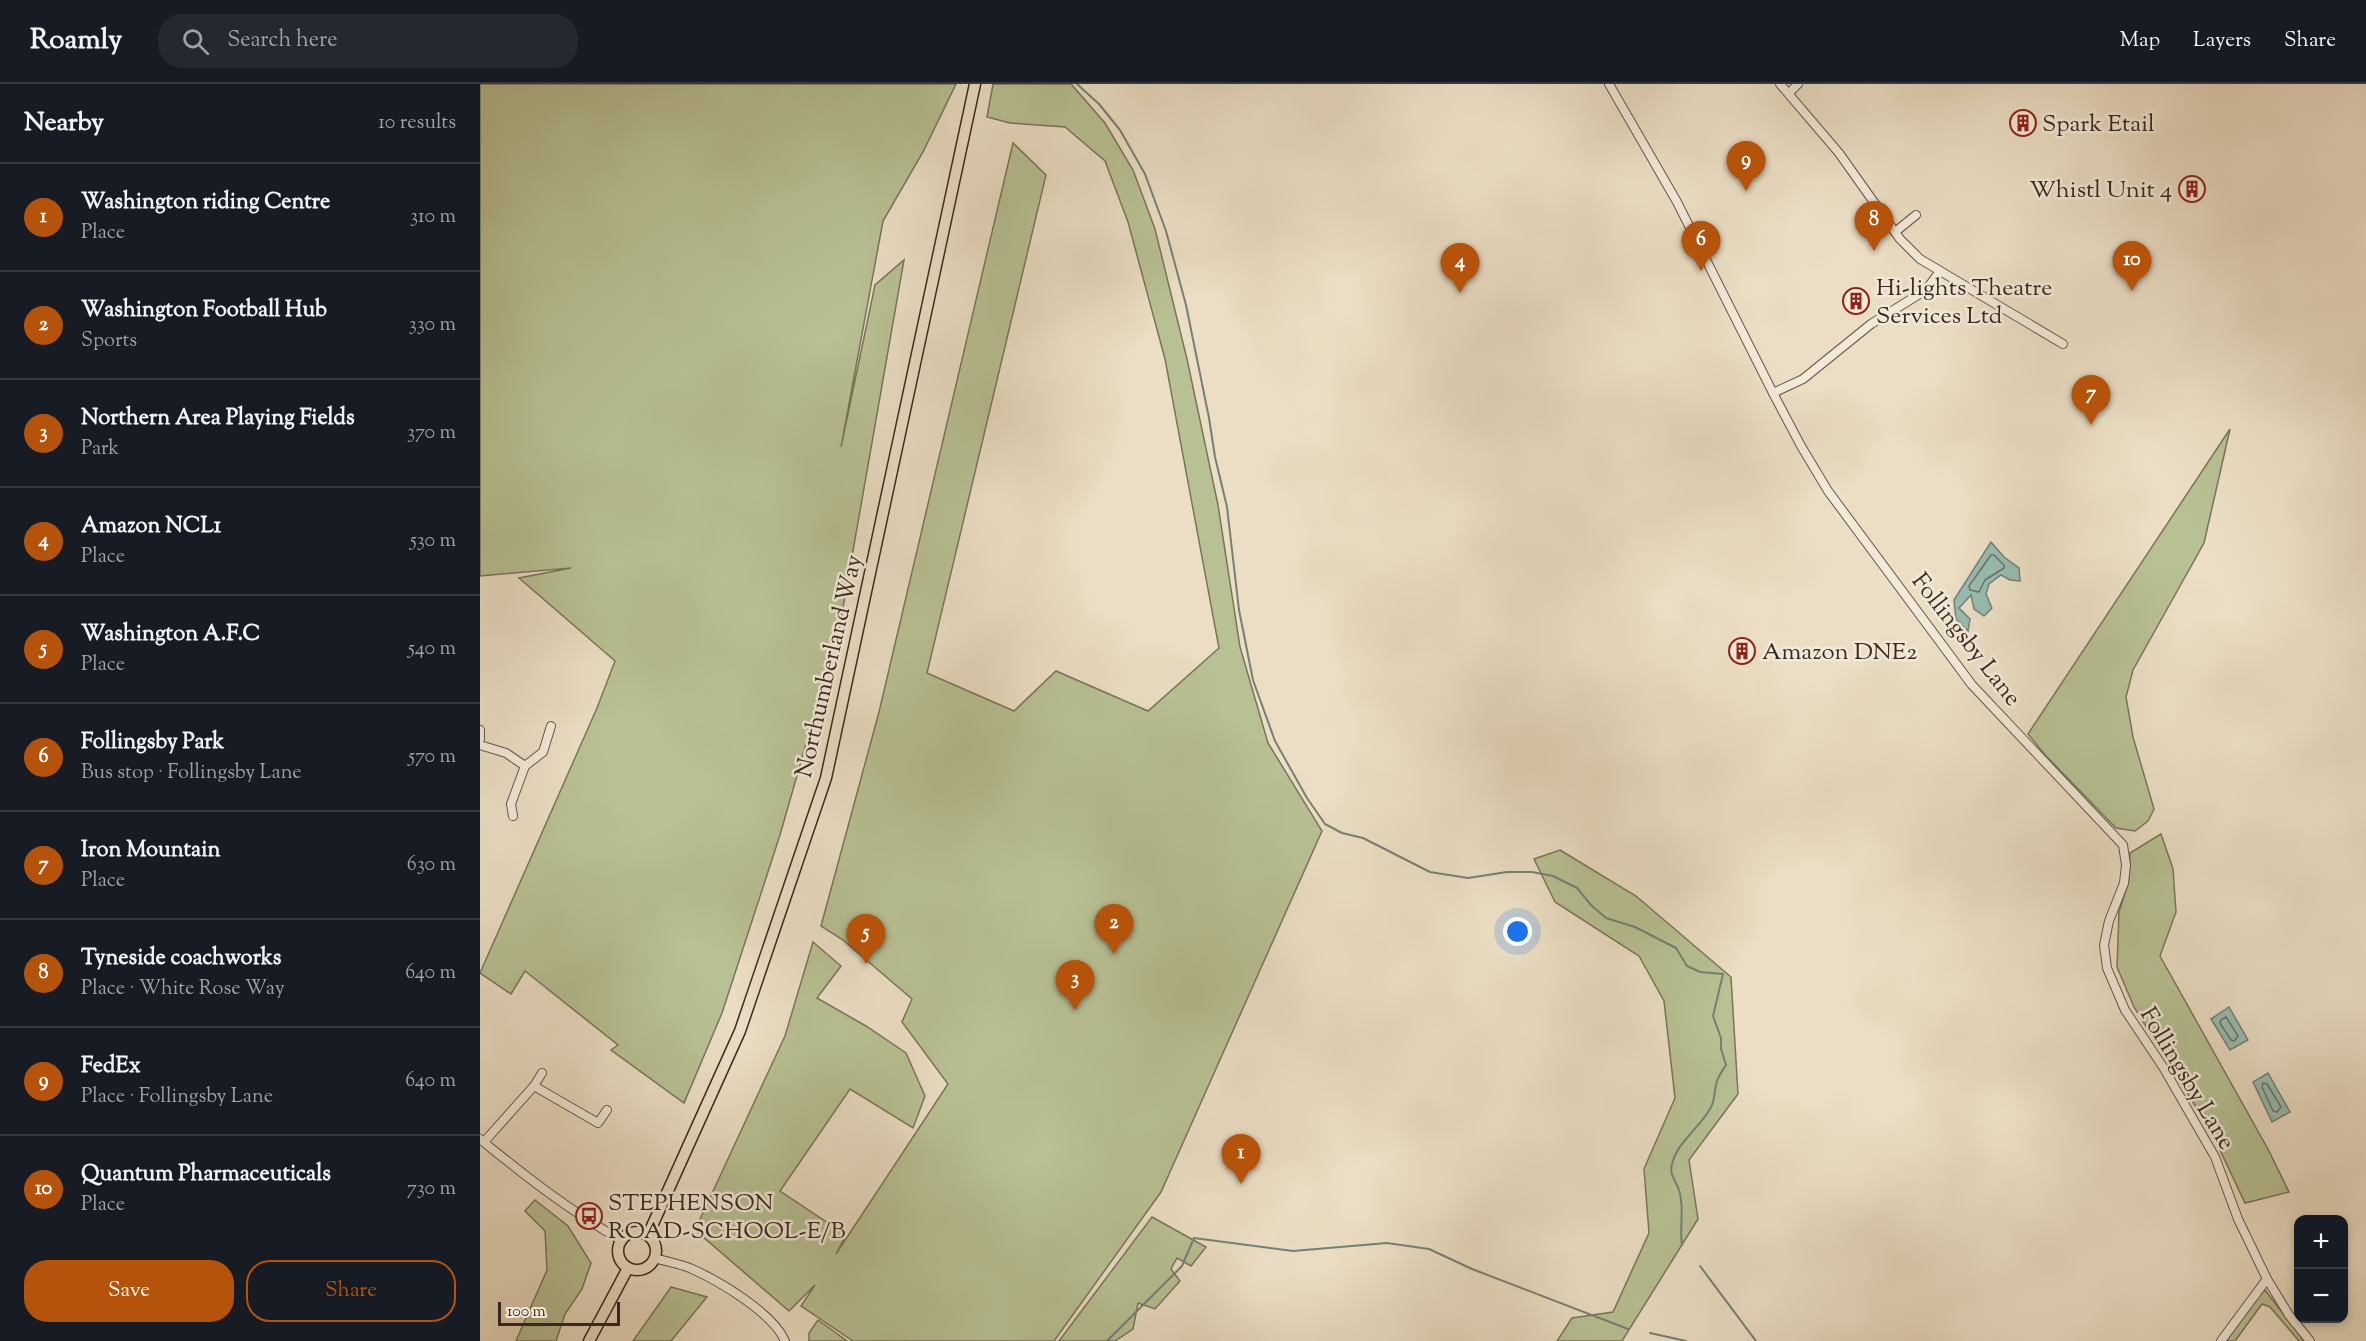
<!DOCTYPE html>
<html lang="en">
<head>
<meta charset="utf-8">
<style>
	:root { --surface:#171b24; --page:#242831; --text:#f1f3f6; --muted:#9ea1a6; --line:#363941; --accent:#b45309 }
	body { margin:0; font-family:"Sorts Mill Goudy",serif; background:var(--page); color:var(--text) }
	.controls { position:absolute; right:18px; bottom:18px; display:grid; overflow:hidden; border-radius:12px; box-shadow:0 3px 9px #0003 }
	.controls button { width:54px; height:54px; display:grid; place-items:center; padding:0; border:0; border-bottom:2px solid var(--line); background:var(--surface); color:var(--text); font:30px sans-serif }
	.scale { position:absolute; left:18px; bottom:15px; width:122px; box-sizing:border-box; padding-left:6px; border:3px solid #3b2921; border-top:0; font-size:16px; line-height:21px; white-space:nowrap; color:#3b2921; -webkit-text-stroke:4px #f2ead9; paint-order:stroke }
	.you { position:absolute; left:1038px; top:848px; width:21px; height:21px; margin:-15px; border:4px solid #fff; border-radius:50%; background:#1a73e8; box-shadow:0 0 0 9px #1a73e833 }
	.badge { display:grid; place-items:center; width:39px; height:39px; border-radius:50%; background:var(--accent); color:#fff; font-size:20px; font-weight:700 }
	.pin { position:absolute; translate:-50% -50px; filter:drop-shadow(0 2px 3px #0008) }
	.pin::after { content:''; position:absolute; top:32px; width:21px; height:18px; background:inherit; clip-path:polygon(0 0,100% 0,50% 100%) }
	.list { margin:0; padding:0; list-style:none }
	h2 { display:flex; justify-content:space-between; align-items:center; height:78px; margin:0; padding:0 24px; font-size:26px }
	h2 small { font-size:20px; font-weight:400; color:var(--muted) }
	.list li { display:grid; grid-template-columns:39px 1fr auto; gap:18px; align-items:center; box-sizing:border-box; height:108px; padding:0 24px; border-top:2px solid var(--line) }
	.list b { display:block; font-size:22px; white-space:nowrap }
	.list p { margin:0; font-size:20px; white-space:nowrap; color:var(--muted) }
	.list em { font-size:20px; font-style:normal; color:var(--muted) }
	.actions { display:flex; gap:12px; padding:18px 24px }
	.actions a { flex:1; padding:14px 0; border:2px solid var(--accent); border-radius:24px; text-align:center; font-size:21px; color:var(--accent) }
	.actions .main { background:var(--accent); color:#fff }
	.icon { flex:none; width:33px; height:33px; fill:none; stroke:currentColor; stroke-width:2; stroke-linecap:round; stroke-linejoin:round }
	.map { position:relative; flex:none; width:1886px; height:1257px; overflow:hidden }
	header { display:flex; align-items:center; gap:36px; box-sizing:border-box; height:84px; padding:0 30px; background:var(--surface); border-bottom:2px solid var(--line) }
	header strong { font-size:28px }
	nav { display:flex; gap:33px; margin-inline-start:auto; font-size:21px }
	.search { width:420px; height:54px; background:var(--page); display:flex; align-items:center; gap:15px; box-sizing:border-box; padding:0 21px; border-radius:24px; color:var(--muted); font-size:22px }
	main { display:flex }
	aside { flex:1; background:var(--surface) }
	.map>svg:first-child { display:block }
	.green { fill:#b8c194; stroke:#7a755a; stroke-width:1.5 }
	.water { fill:#98bcb1; stroke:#738177; stroke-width:1.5 }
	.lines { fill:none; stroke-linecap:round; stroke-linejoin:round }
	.shore { stroke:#6a7269; stroke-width:1.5 }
	.stream { stroke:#738177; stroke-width:2 }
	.minor-casing { stroke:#67564a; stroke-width:10 }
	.major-casing { stroke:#3b2921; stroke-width:13 }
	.minor { stroke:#f2ead9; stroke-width:8 }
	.major { stroke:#ebdec4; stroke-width:10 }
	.labels { text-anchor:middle; stroke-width:5; stroke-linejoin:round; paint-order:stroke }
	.poi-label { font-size:24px; fill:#3b2921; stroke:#f2ead9; text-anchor:start }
	.street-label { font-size:24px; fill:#3b2921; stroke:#f2ead9 }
</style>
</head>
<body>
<header>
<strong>Roamly</strong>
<div class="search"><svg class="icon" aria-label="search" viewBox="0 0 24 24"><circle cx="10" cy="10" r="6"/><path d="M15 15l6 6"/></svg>Search here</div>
<nav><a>Map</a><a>Layers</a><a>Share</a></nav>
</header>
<main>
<aside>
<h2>Nearby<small>10 results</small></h2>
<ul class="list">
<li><span class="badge">1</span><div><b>Washington riding Centre</b><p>Place</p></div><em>310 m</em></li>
<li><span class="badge">2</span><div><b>Washington Football Hub</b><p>Sports</p></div><em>330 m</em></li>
<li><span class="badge">3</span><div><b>Northern Area Playing Fields</b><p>Park</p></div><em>370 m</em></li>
<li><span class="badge">4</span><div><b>Amazon NCL1</b><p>Place</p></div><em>530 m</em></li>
<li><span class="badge">5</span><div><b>Washington A.F.C</b><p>Place</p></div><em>540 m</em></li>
<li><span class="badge">6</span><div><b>Follingsby Park</b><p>Bus stop · Follingsby Lane</p></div><em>570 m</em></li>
<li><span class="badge">7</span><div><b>Iron Mountain</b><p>Place</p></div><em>630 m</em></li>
<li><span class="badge">8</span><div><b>Tyneside coachworks</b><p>Place · White Rose Way</p></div><em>640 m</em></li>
<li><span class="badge">9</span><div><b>FedEx</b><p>Place · Follingsby Lane</p></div><em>640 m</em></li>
<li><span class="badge">10</span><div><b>Quantum Pharmaceuticals</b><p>Place</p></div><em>730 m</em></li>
</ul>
<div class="actions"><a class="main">Save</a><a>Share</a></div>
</aside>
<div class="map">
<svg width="1886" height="1257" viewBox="0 0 1886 1257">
	<rect width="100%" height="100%" fill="#ebdec4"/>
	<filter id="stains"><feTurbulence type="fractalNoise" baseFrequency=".00333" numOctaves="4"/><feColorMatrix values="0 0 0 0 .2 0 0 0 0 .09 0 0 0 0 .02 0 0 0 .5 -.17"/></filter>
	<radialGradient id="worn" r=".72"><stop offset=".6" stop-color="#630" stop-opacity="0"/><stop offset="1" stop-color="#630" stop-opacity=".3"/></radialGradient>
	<!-- green -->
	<g class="green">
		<path d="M0,0H476L443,68L403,137L361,363L395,201L424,176L360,541L300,751L242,929L204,1019L131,966L138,961L45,887L31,910L0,889L117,624L135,577L39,494L91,484L0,492Z"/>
		<path d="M513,0H591L625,39L653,86L675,145L707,275L738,421L760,563L788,659L842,747L681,1108L574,1257H373L321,1222L335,1201L309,1227L215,1146L305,952L333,858L361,882L337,914L386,942L426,969L445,1012L433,1044L370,1005L300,1107L366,1151L356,1170L468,1000L422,938L432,915L363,856L341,842L399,628L533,59L566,91L447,589L534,627L576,587L668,627L739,564L685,275L648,138L625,77L585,43L530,39L507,33Z"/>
		<path d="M1750,345L1724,459L1653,586L1646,613L1653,653L1674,725L1668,737L1655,747L1636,744L1567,673L1548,650Z"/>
		<path d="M1681,750L1693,785L1696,828L1680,872L1789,1067L1809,1108L1765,1119L1731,1047L1654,923L1637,883L1639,828L1649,796L1650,769Z"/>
		<path d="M1080,766L1156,812L1251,893L1258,1010L1209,1076L1218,1135L1142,1257H1077L1092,1234L1133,1228L1169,1149L1164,1085L1195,1014L1184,917L1159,872L1075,818L1054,775Z"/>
		<path d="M55,1116L88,1142L111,1179L102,1205L85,1230L76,1257H36L67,1186L65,1147L45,1127Z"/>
		<path d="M672,1133L726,1163L711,1182L697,1174L691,1185L700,1197L675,1225L658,1219L653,1245L635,1257H579Z"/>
		<path d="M191,1203L227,1213L191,1257H153Z"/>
		<path d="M1785,1206L1824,1257H1819L1790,1223L1782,1220L1755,1257H1744L1780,1209Z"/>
		<path d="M338,1236L367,1257H329V1249Z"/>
	</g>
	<!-- water -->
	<g class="water">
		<path d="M1511,458L1524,473L1539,484L1540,497L1530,496L1521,491L1509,500L1506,510L1512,524L1504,532L1494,525L1491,511L1479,524L1490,535L1488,547L1476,535L1474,516Z"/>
		<path d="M1749,923L1768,956L1750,966L1731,935Z"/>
		<path d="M1788,989L1810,1028L1792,1038L1773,998Z"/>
	</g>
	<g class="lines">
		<!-- shore -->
		<g class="shore">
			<path d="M1511,471H1514L1524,481V484L1505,496L1499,508L1490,506L1489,502Z"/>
			<path d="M1746,933L1758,952L1754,957L1751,956L1740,939L1741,936Z"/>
			<path d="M1783,999L1787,1000L1801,1023L1797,1028L1793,1027L1782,1003Z"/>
		</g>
		<!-- stream -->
		<g class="stream">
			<path d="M597,0L619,20L640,46L665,90L686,147L706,221L729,334L735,373L747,423L759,526L773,596L795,657L827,714L845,740L862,749L883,754L950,788L988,794L1027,788H1052L1073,792L1097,804L1112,822L1126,834L1155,843L1196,864L1207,882L1220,888L1243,890L1233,932L1241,954V965L1246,981C1242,987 1237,994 1236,1001C1234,1010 1235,1015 1231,1023C1221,1043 1197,1058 1192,1080C1189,1092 1196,1096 1199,1106C1205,1124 1199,1143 1202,1161"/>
			<path d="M1220,1182L1276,1257"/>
			<path d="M1170,1249L1206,1257"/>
			<path d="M627,1257L702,1182L714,1154L813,1167L907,1159L949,1165L992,1185L1148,1245"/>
		</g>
		<defs>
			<g id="minor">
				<path d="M1129,0L1197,118L1293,309L1321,362L1348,407L1492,601L1643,761L1646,781L1644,799L1629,837L1624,861L1627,884L1645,926L1683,983L1735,1073L1758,1135L1787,1195L1809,1231L1830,1257"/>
				<path d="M1300,0L1359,69L1420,155L1440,175L1583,260"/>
				<path d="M1309,9L1318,0"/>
				<path d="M1415,148L1436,131"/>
				<path d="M1293,309L1323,295L1391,240L1446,206L1460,187"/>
				<path d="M0,646V655"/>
				<path d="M0,661L26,669L45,682L31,720L33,732"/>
				<path d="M45,682L63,668L71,642"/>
				<path d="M62,989L54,1002L118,1039L127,1026"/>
				<path d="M0,1055C45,1092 90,1127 141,1156"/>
				<path d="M4,1058L54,1002"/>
				<path d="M175,1174C187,1178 201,1180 212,1185C239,1197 293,1229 305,1257"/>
				<path d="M1741,1257L1787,1195"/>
			</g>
			<g id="major">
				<circle cx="157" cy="1167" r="19"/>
				<path d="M168,1151L260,947L346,694L495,0"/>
				<path d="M109,1257L148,1184"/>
			</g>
		</defs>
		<!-- minor casing -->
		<use href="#minor" class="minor-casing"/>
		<!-- major casing -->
		<use href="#major" class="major-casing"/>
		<!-- minor -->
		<use href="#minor" class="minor"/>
		<!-- major -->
		<use href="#major" class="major"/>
	</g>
	<!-- icons -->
	<defs>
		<symbol id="building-ring" viewBox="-11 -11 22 22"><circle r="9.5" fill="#f2ead9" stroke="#8f2418" stroke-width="1.5"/><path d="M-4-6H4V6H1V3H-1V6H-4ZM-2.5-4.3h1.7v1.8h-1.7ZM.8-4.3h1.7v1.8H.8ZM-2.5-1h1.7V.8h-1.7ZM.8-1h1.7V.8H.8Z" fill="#8f2418"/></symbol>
		<symbol id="bus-ring" viewBox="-11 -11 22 22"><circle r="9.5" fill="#f2ead9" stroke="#8f2418" stroke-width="1.5"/><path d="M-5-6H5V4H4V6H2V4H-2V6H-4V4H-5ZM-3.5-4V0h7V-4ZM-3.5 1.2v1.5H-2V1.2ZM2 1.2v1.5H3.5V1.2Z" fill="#8f2418"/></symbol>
	</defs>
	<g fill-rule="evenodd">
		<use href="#building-ring" x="1528" y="24" width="30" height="30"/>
		<use href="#building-ring" x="1697" y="90" width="30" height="30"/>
		<use href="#building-ring" x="1361" y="202" width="30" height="30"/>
		<use href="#building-ring" x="1247" y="552" width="30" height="30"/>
		<use href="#bus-ring" x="94" y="1117" width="30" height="30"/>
	</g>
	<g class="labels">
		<!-- poi labels -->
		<g class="poi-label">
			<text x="1562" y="47">Spark Etail</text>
			<text x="1692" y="113" text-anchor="end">Whistl Unit 4</text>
			<text x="1396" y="211">Hi-lights Theatre<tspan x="1396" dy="28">Services Ltd</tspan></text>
			<text x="1282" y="575">Amazon DNE2</text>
			<text x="128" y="1126">STEPHENSON<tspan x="128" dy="28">ROAD-SCHOOL-E/B</tspan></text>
		</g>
		<!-- street labels -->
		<g class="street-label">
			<text transform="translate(1487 555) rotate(52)" y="8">Follingsby Lane</text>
			<text transform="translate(348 582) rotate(-77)" y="8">Northumberland Way</text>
			<text transform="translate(1708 994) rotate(59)" y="8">Follingsby Lane</text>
		</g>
	</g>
	<rect width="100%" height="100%" filter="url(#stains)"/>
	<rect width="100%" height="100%" fill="url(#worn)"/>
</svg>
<div class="controls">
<button>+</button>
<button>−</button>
</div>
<div class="scale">100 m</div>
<div class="you"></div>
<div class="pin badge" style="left:761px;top:1100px">1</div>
<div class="pin badge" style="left:634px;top:870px">2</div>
<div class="pin badge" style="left:595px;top:926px">3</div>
<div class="pin badge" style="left:980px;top:209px">4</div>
<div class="pin badge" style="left:386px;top:880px">5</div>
<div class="pin badge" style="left:1221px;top:187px">6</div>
<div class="pin badge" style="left:1611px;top:341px">7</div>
<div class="pin badge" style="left:1394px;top:167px">8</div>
<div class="pin badge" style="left:1266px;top:107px">9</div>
<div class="pin badge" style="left:1652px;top:207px">10</div>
</div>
</main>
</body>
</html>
